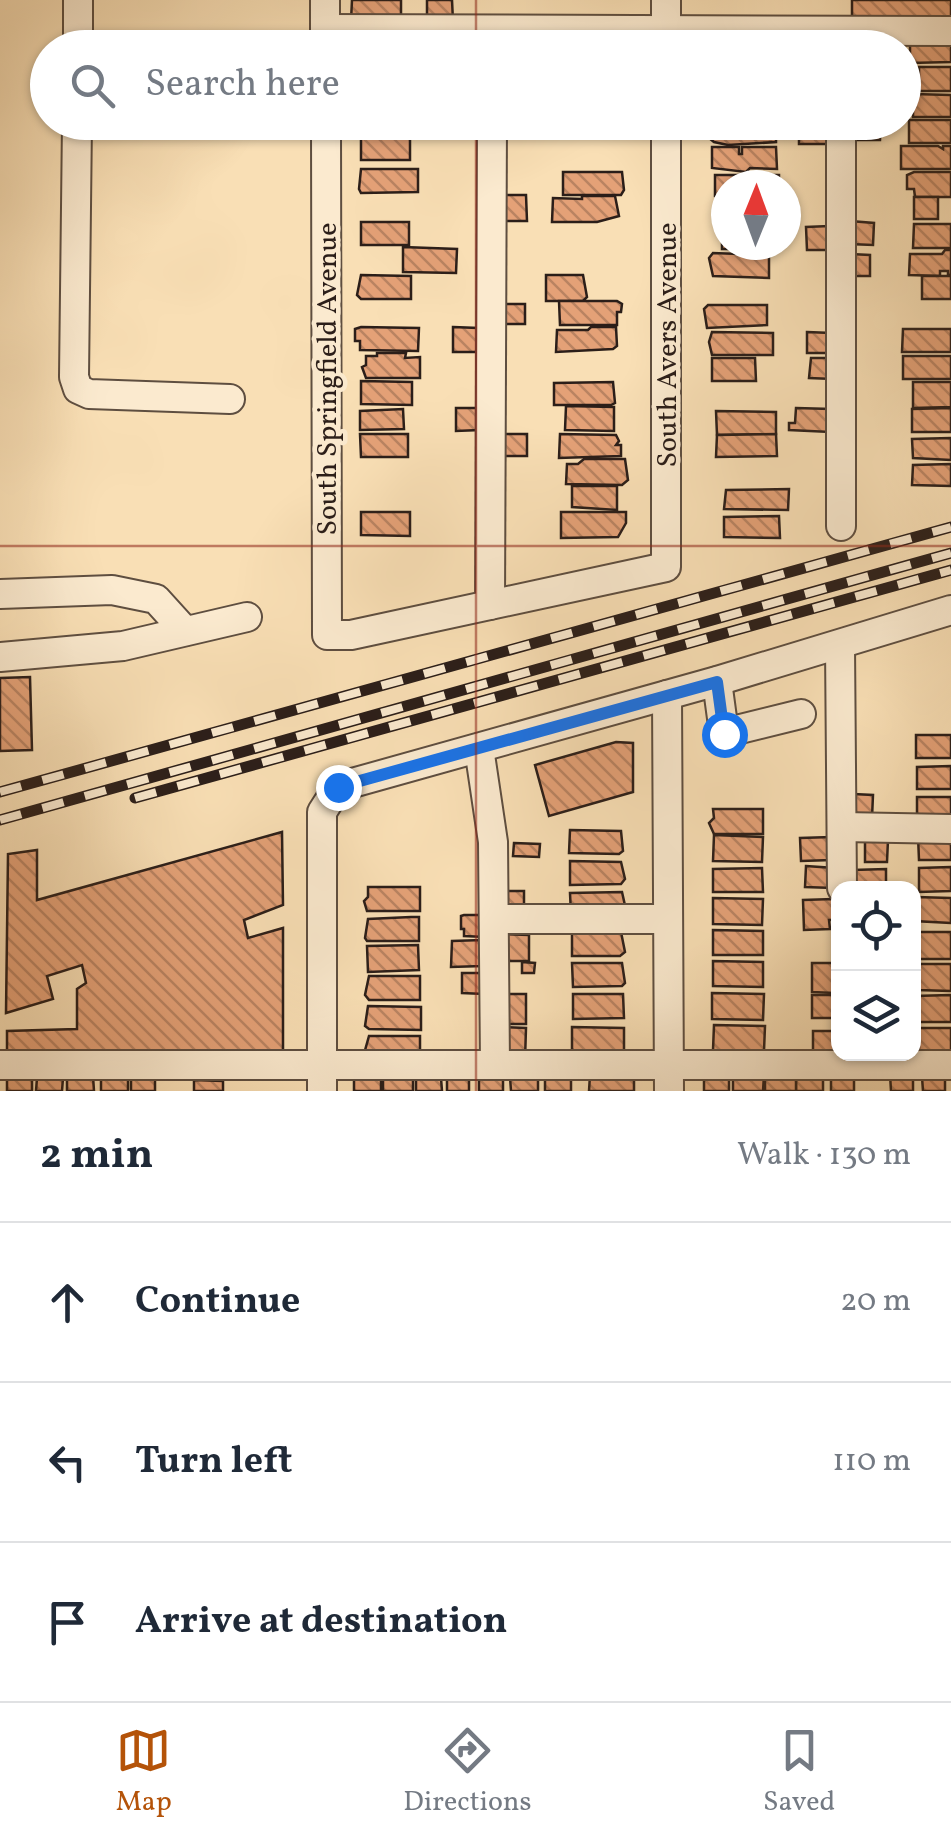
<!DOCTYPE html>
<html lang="en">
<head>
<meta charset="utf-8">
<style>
	:root { --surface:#fff; --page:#f6f6f7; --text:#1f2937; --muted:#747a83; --line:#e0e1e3; --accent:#b45309 }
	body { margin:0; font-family:Vollkorn,serif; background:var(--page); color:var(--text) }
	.controls { position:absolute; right:30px; bottom:30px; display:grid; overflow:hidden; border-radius:20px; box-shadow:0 2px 8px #0004 }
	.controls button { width:90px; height:90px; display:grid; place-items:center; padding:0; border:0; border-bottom:2px solid var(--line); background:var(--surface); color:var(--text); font:50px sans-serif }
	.compass { position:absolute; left:711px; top:170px; width:90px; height:90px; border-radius:50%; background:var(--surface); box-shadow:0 2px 8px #0004; rotate:1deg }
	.stop { position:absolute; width:30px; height:30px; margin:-22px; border:8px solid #1a73e8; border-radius:50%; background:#fff }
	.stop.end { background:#1a73e8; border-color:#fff; box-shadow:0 2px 10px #0008 }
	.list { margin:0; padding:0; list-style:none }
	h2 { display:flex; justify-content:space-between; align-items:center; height:130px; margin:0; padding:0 40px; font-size:42px }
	h2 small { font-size:32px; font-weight:400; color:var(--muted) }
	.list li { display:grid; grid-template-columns:65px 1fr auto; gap:30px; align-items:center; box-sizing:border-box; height:160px; padding:0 40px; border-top:2px solid var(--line) }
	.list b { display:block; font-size:38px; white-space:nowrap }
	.list em { font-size:32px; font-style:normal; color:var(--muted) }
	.icon { flex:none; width:55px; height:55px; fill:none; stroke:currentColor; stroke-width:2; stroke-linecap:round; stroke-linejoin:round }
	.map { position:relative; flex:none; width:951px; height:1091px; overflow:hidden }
	.search { position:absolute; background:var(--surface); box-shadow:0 2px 8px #0004; left:30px; right:30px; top:30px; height:110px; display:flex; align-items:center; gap:25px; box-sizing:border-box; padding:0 35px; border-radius:55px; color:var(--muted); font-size:38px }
	.sheet { height:610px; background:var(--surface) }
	nav { display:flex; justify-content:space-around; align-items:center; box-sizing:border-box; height:140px; border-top:2px solid var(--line); background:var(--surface); font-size:28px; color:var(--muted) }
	nav a { display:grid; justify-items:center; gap:5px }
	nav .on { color:var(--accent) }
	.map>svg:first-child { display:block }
	.building { fill:url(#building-back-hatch); stroke:#2b1e19; stroke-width:2.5 }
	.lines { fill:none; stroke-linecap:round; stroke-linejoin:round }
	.minor-casing { stroke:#5e4e40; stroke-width:32 }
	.minor { stroke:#fbeacf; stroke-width:28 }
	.rail-casing { stroke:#2b1e19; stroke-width:11 }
	.rail { stroke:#fbeacf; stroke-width:8; stroke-dasharray:22; stroke-linecap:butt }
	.route { stroke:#1a73e8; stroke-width:12 }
	.grid { fill:none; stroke:#8f2418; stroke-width:2.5; stroke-opacity:0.55 }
	.labels { text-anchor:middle; stroke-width:9; stroke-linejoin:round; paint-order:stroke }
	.street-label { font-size:28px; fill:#2b1e19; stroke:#fbeacf }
</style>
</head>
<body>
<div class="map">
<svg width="951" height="1091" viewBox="0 0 951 1091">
	<defs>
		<pattern id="building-back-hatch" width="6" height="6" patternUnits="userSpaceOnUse" patternTransform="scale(2.5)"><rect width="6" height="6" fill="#e4a177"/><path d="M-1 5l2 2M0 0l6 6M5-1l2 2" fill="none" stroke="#b98361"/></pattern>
	</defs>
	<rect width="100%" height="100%" fill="#f9dfb5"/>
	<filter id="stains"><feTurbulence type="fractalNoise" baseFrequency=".002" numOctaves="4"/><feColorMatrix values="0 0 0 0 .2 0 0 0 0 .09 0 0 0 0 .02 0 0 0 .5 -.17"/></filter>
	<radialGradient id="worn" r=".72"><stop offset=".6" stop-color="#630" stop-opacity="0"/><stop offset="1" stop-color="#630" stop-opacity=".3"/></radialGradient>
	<!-- building -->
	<g class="building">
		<path d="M352,0H401V20L351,21Z"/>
		<path d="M427,0H452L453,21H427Z"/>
		<rect x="852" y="0" width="99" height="22"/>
		<path d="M574,39L626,40V48H574Z"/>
		<path d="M426,40V48H357V42Z"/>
		<path d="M910,41H951V62L910,63Z"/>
		<rect x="919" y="67" width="32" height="24"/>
		<path d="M913,94L951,95V117H913Z"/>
		<rect x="909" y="120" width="42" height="23"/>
		<path d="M439,122L409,126L358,124V122Z"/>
		<path d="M711,122L776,125V142L728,145L714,142L709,138Z"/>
		<rect x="799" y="122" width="28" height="22"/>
		<path d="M857,122H881L880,140H858Z"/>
		<rect x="361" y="136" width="49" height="24"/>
		<path d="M901,146H938L943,149V146H951V169H901Z"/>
		<path d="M712,147H739V154H742V147H776L777,169L750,168L746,172L712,168Z"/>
		<path d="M361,169H418V192L361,193L359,189Z"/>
		<path d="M563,172H622L624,190L621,195H563Z"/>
		<path d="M914,172H951V197H915L914,189H907V175Z"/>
		<path d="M715,175H779V185H726V196H715Z"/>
		<path d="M502,195H526L527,221H502Z"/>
		<path d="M582,196H615L619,216L597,222H552L553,198L582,199Z"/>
		<rect x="914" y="197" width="24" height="22"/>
		<path d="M850,221L874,223L873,245L849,244Z"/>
		<rect x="361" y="222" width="48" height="23"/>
		<path d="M914,224H951V248H913Z"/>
		<path d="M829,226V250H807L806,227Z"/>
		<path d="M722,227H726V245H777V249H722Z"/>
		<path d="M403,247L457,249L456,273L403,272Z"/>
		<path d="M740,249L769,250V278L713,276L709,258L713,253L739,254Z"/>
		<path d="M945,250H951V275H948V271H940V276L909,275L910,254H942Z"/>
		<path d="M850,254L870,255V276H850Z"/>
		<path d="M361,275L411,276V299H361L357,295Z"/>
		<path d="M546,275H583L587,297L583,301H546Z"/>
		<rect x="922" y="276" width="29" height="23"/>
		<path d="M559,301H617L622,304L621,312H617V325H560Z"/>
		<path d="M500,304H525V324H501Z"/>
		<path d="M708,305H767V325L707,328L704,309Z"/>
		<path d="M361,327L419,328L418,351L360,350V341H355V329Z"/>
		<path d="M453,327L478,328L476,352H453Z"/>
		<path d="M591,327H616L617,346L613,349L556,352L557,330H588Z"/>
		<path d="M903,329H951V352H902Z"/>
		<path d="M712,332L773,333V355H712L709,342Z"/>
		<path d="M807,332L831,333L830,353H807Z"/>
		<path d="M377,353H406L405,358L420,357V378H366L362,367L366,365V356H377Z"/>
		<rect x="903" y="356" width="48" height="23"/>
		<path d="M712,358H755L756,381H712Z"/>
		<path d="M811,358H833V379L809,378Z"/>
		<path d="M361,381L412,382V405L361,404Z"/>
		<path d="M613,382L615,403L611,405H554V383Z"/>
		<path d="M913,382H951V407L913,408Z"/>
		<path d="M566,406L614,407V431L565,430Z"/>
		<path d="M456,408H480V430L456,431Z"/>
		<path d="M796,408L831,409L830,432L789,430V423H795Z"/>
		<path d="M951,408V432H912V409Z"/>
		<path d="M403,409L404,429L360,430V411Z"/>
		<path d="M716,411L776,412V434L717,435Z"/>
		<path d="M360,434H408V457H361Z"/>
		<rect x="502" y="434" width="25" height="22"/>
		<path d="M560,434L616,435L619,441L616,445H621V456L559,458Z"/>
		<path d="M776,434L777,456L716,457L717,435Z"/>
		<path d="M951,438V460L913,458L912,439Z"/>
		<path d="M584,459H625L628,480L622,485L566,484L567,464H578Z"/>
		<path d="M951,464V486L912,485L913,465Z"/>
		<path d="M572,486H617V510L572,507Z"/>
		<path d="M789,489L788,510L724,509L726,490Z"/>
		<path d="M361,512H410V536L361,535Z"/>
		<path d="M561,512H626V523L618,537L561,538Z"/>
		<path d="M779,516L780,538L724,537V517Z"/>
		<path d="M30,677L32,750L0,751V678Z"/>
		<rect x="916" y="735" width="35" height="23"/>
		<path d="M616,742L633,743V792L549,816L535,765Z"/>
		<path d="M951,766V789H917V767Z"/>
		<path d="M853,794L873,795L872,818L852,817Z"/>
		<rect x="917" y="797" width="34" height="22"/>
		<path d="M713,809H763V834H714L709,823L714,818Z"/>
		<path d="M570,830L621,831L623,851L619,854L569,853Z"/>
		<path d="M282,832L283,905L244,920L248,938L283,928V1058H114L101,1051L79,1056L7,1055V1031L77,1029V989L86,983L82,965L47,976L53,999L6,1013L8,854L37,850V900Z"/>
		<path d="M714,835L763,837L762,862L713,861Z"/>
		<path d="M918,836H951V860H919Z"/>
		<path d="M831,837L832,860L801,861L800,838Z"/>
		<path d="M865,840H888L887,862H865Z"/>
		<path d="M514,843L540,844L539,857L513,856Z"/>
		<path d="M570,861L621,862L625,879L621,884L570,885Z"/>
		<path d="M806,866L834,868L833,888L805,887Z"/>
		<path d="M951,867V891L919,892V868Z"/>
		<path d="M762,868L763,892H713V869Z"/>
		<path d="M886,869V886L853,888V870Z"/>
		<path d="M368,887H420V911H367L364,901L368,897Z"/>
		<path d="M504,891H524V912L504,913Z"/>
		<path d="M622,892L626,910L571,915L570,893Z"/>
		<path d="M916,897L951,898V923L914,921Z"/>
		<path d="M713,898L763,899L762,925L713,924Z"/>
		<path d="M833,899L834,920H829L830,929L804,930L803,900Z"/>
		<path d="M464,915H485V937L464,936V929H461V916Z"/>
		<path d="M411,917H419V941H367L365,938L368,919Z"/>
		<path d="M713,930L763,931V955H713Z"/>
		<path d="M572,932H621L625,952L620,956H572Z"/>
		<rect x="914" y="932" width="37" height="27"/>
		<path d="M504,934L529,935V961H504Z"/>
		<path d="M482,940V966L451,967L452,941Z"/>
		<path d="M418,945L419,970L368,972L367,946Z"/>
		<path d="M713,961L763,962V987L713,986Z"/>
		<path d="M522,962L535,963L534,973H522Z"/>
		<path d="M572,963H622L625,983L622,986L573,987Z"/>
		<path d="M812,963H834V993L812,992Z"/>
		<path d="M918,964H951V991L917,990Z"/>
		<path d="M462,973H484V994L462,993Z"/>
		<path d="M369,976H420V1000H369L365,995Z"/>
		<path d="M712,993L764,994L763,1020L712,1019Z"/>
		<rect x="503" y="994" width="23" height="30"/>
		<path d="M573,994H623L624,1018L573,1019Z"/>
		<path d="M812,995H834L835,1018H812Z"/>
		<path d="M951,995V1022H914V996Z"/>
		<path d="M368,1006L421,1007V1030L369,1029L365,1026Z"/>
		<path d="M714,1025L765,1026L764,1051L713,1050Z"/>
		<path d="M504,1027L526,1028L525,1060L502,1059Z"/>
		<path d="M572,1027L624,1028V1052H575L572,1049Z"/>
		<path d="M919,1028H951V1052L919,1053Z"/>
		<path d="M813,1031H833L834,1056H813Z"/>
		<path d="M369,1036H420V1059L364,1054Z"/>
		<path d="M890,1074H913V1091H891Z"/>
		<rect x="354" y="1075" width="27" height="16"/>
		<rect x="383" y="1075" width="30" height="16"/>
		<path d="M590,1075L634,1076V1091H589Z"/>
		<path d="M729,1075V1091H704V1076Z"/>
		<path d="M764,1075L763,1091H733V1076Z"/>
		<path d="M7,1076L32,1077V1091H7Z"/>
		<path d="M93,1076L94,1091H67V1077Z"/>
		<rect x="479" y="1076" width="24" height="15"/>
		<path d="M796,1076L823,1077V1091H796Z"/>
		<rect x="101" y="1077" width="27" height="14"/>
		<path d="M510,1077L538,1078V1091H511Z"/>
		<rect x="765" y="1077" width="31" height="14"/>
		<path d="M922,1077H945V1091H923Z"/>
		<path d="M37,1078H63L62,1091H36Z"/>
		<rect x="131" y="1078" width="24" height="13"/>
		<path d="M441,1078L442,1091H416V1079Z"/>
		<path d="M447,1078L469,1079V1091H447Z"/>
		<rect x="545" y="1078" width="26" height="13"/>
		<rect x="831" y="1078" width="23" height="13"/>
		<path d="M194,1080L223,1081V1091H194Z"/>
	</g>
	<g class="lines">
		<defs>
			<g id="minor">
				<path d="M325,0V46"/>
				<path d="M666,0V48"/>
				<path d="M325,29L951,31"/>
				<path d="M78,48V0"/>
				<path d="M77,122L74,377L78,389L89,394L230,399"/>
				<path d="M326,122L327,635H351L666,567V122"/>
				<path d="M841,526V122"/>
				<path d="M0,594L112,590L156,599L185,631"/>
				<path d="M490,605L492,122"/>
				<path d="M840,645L842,888"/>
				<path d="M0,657L123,646L247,617"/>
				<path d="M717,681L724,733L801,714"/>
				<path d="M667,695L669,1091"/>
				<path d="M479,748L493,842L495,1065"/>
				<path d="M842,827L951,829"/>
				<path d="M494,919H668"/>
				<path d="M0,1065H951"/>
				<path d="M322,1091V812L338,787L717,681L951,610"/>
			</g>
		</defs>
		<!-- minor casing -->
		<use href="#minor" class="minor-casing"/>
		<!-- minor -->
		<use href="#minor" class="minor"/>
		<defs>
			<g id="rail">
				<path d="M0,792L951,527"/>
				<path d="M135,798L951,570"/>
				<path d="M0,820L951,553"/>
			</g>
		</defs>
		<!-- rail casing -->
		<use href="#rail" class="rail-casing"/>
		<!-- rail -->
		<use href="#rail" class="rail"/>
	</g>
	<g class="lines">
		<!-- route -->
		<path class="route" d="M338,787L717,682L724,734"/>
	</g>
	<!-- grid -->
	<path class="grid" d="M476,0V48M476,122V1091M0,546H951"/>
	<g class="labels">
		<!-- street labels -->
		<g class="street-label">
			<text transform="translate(666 345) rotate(-90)" y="10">South Avers Avenue</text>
			<text transform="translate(326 379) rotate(-90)" y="10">South Springfield Avenue</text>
		</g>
	</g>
	<rect width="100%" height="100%" filter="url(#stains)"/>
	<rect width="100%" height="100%" fill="url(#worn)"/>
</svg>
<div class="controls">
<button><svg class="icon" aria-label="locate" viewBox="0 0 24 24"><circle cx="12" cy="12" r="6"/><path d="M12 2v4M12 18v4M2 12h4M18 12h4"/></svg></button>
<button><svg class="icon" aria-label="layers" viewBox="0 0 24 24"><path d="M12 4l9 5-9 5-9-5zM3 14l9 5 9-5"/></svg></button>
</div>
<svg class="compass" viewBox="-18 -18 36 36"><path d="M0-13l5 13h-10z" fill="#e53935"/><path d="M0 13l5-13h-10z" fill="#747a83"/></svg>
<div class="stop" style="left:724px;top:734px"></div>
<div class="stop end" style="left:338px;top:787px"></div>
<div class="search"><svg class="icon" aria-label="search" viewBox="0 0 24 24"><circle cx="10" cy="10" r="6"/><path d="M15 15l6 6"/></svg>Search here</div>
</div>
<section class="sheet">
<h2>2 min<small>Walk · 130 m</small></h2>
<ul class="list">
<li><svg class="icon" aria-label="ahead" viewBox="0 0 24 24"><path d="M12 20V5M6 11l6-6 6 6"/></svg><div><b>Continue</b></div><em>20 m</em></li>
<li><svg class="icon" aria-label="left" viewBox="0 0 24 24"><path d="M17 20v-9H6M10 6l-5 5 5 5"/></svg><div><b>Turn left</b></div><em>110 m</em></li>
<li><svg class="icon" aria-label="arrive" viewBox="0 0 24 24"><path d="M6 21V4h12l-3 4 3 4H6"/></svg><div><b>Arrive at destination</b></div></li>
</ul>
</section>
<nav>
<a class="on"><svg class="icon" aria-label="map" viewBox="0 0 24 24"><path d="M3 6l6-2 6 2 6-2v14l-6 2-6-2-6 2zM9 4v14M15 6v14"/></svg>Map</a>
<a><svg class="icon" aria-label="directions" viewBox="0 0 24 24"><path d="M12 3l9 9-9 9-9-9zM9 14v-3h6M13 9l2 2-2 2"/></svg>Directions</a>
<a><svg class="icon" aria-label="saved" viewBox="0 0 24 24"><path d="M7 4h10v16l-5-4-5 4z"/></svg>Saved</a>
</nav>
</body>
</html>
